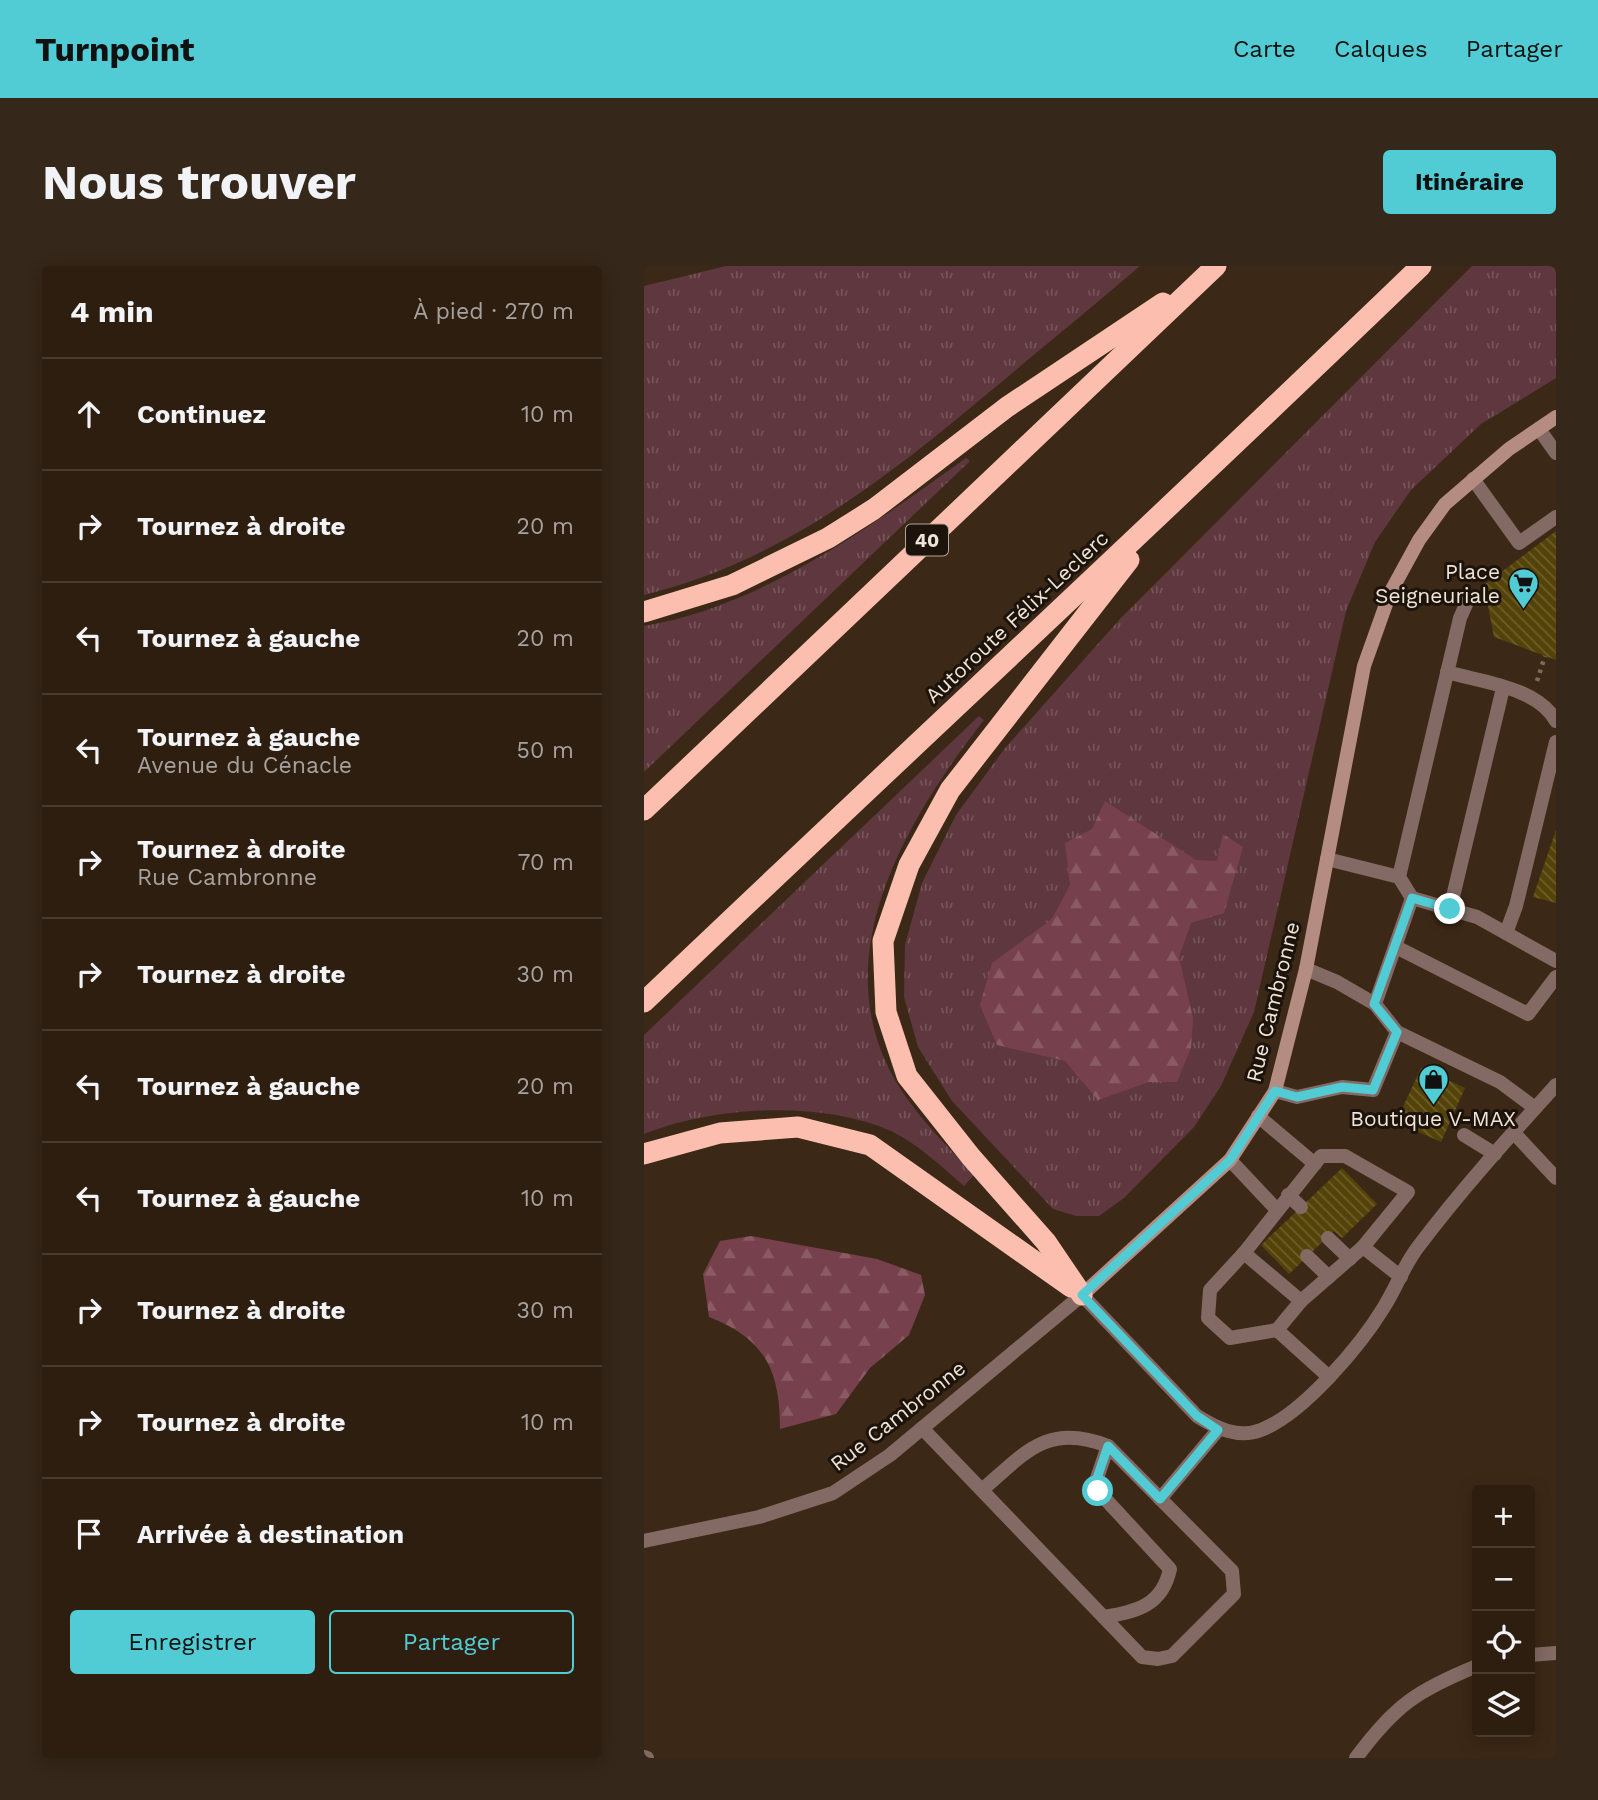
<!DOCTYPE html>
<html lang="fr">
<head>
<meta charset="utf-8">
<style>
	:root { --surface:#2d1e10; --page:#352719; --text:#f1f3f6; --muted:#a7a29f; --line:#483c30; --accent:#51ccd4 }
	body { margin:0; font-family:"Work Sans",sans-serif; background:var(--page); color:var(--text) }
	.controls { position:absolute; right:21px; bottom:21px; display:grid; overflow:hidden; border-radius:7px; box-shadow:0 4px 18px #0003 }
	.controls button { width:63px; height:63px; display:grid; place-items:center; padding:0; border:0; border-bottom:2px solid var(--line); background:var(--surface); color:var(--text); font:35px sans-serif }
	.stop { position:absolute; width:21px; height:21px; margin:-16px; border:5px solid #51ccd4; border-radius:50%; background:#fff }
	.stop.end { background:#51ccd4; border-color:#fff; box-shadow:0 2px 7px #0008 }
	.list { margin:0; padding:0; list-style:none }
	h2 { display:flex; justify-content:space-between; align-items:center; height:91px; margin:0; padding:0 28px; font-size:30px }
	h2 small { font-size:23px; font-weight:400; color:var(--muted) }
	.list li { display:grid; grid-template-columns:46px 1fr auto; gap:21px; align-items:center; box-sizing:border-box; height:112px; padding:0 28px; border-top:2px solid var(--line) }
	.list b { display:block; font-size:26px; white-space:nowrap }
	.list p { margin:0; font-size:23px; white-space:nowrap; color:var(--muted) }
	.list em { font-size:23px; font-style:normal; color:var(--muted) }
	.actions { display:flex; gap:14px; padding:21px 28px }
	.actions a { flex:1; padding:16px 0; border:2px solid var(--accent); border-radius:7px; text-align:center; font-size:24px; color:var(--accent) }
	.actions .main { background:var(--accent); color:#111 }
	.icon { flex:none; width:38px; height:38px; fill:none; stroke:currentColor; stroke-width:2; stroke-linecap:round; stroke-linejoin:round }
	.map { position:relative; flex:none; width:912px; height:1492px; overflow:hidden; border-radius:7px }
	header { display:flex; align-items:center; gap:42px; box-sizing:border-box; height:98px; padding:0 35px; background:var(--accent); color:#111 }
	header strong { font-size:33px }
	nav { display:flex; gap:38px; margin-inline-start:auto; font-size:24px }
	.intro { display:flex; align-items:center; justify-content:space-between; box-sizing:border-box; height:168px; padding:0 42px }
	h1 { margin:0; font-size:49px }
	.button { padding:18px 32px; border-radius:7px; background:var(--accent); color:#111; font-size:24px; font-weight:700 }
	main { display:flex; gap:42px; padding:0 42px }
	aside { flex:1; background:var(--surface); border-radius:7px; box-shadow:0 4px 18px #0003 }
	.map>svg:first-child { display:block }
	.grass { fill:url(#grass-tufts) }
	.forest { fill:url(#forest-firs) }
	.building { fill:url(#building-back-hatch) }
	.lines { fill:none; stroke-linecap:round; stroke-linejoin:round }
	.path { stroke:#7d6c5c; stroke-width:4.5; stroke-dasharray:3.5 5; stroke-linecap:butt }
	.lane { stroke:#836a64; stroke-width:14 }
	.street { stroke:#836a64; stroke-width:14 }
	.secondary { stroke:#b48c82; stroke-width:14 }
	.highway { stroke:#fcbfaf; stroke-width:21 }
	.route { stroke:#51ccd4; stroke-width:9 }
	.labels { text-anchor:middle; stroke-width:6; stroke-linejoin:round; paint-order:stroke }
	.shield { fill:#1c130b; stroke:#b1a59b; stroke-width:2 }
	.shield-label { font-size:19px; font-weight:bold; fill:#f1e4d9 }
	.poi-label { font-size:21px; fill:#f1e4d9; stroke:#1c130b; text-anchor:end }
	.street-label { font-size:21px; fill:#f1e4d9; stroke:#1c130b }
</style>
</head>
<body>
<header>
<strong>Turnpoint</strong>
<nav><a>Carte</a><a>Calques</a><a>Partager</a></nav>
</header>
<div class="intro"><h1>Nous trouver</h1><a class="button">Itinéraire</a></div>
<main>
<aside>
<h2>4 min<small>À pied · 270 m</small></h2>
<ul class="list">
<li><svg class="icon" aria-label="ahead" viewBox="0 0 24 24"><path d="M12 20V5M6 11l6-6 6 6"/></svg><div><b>Continuez</b></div><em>10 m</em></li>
<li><svg class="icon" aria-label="right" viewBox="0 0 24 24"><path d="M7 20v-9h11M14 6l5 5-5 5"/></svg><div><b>Tournez à droite</b></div><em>20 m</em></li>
<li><svg class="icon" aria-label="left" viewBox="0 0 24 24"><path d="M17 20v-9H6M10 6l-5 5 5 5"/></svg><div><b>Tournez à gauche</b></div><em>20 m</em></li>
<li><svg class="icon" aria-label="left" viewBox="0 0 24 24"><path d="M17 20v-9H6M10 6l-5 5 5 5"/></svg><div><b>Tournez à gauche</b><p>Avenue du Cénacle</p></div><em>50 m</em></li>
<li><svg class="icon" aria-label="right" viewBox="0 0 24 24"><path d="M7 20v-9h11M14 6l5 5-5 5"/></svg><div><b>Tournez à droite</b><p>Rue Cambronne</p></div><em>70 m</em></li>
<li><svg class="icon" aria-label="right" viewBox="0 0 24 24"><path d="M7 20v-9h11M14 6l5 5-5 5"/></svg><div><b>Tournez à droite</b></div><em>30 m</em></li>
<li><svg class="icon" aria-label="left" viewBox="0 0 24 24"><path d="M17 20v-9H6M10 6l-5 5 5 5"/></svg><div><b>Tournez à gauche</b></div><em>20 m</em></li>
<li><svg class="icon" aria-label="left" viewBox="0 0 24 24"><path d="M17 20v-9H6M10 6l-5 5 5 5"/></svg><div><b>Tournez à gauche</b></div><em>10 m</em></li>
<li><svg class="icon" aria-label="right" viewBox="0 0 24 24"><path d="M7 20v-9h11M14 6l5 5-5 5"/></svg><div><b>Tournez à droite</b></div><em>30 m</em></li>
<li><svg class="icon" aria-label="right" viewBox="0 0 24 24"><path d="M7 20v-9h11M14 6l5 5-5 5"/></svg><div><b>Tournez à droite</b></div><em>10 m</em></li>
<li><svg class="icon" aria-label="arrive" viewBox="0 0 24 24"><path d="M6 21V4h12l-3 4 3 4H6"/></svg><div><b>Arrivée à destination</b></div></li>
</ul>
<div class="actions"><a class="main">Enregistrer</a><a>Partager</a></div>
</aside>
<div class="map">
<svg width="912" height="1492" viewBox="0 0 912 1492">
	<defs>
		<pattern id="grass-tufts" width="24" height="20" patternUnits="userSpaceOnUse" patternTransform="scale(1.75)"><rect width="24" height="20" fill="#5e373f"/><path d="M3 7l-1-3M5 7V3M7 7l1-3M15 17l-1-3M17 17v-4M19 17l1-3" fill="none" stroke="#76545a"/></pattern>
		<pattern id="forest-firs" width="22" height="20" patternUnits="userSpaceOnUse" patternTransform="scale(1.75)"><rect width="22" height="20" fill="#76404c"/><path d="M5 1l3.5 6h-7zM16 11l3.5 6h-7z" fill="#8a5b65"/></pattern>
		<pattern id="building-back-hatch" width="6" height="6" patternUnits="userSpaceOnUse" patternTransform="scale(1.75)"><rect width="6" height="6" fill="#544308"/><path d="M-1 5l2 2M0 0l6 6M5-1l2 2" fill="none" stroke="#6d5e2b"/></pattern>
	</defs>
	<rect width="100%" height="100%" fill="#3c2816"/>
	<!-- grass -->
	<g class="grass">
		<path d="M82,0H496C448,41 398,82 349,123C244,211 137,296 0,329V20Z"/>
		<path d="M828,0H912V112L837,158L767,224L731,276L702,345L610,746L577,820L550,861L480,932L455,950H432L409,943L308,835L274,781L260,731L261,679L278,617L312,549L361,482L476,353Z"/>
		<path d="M322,192L326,195L0,506V360C121,339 225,261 322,192Z"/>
		<path d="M335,450L340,454C267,548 185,679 244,801C264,842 299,875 330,909L320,920C297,900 274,878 247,865C178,834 69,840 0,868V769Z"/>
	</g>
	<!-- forest -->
	<g class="forest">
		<path d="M461,535L552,594L573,595L579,568L599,581L580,647L547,657L535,691L549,752L547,782L533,816H505L454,834L421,795L353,779L336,739L348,697L408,653L426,619L421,577L448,563Z"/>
		<path d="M107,970L233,993L277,1009L281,1029L265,1069L226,1102L192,1148L136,1163C136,1104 121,1073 65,1051L59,1008L76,975Z"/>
	</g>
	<!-- building -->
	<g class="building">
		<path d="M912,265V394L850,371L840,319Z"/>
		<path d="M912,564V637L889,631Z"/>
		<path d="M777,802L821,822L797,876L752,856Z"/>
		<path d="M698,902L733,938L698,972L690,965L645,1008L617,979Z"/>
	</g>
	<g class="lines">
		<!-- path -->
		<path class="path" d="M893,415L901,390"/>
		<!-- lane -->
		<g class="lane">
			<path d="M895,163L912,187"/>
			<path d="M829,213L875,277L912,251"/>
			<path d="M803,406C837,416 893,421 912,455"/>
			<path d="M683,593L755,611"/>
			<path d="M768,632L755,611L816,352L824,334"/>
			<path d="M806,643L859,422"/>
			<path d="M862,667L872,640L912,476"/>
			<path d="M752,681L884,748L912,711"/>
			<path d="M662,703L693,716L731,738L768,632L833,651L912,695"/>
			<path d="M731,738L753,766L856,816L891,842"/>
			<path d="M631,825L653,831L698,821L729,824L753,766"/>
			<path d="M614,850L671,898"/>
			<path d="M820,869L851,888"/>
			<path d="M586,894L633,944"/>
			<path d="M644,929L657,941"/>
			<path d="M684,972L706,993"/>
			<path d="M600,987L657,1035"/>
			<path d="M663,990L685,1011"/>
			<path d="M633,1064L657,1035L719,981"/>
			<path d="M685,1111L633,1064L586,1072L564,1052L566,1024L600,987L677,890H701L764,926L719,981L757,1011"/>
			<path d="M278,1162L498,1391L514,1393L528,1390L590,1328L588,1305L464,1180C403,1156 381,1187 338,1224"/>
			<path d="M516,1233L574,1164"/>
			<path d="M460,1351C493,1345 518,1340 526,1303L454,1225L451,1218L464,1180"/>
		</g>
		<!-- street -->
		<g class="street">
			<path d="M870,867L912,912"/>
			<path d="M0,1275L115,1251L189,1227L246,1189L438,1029L553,1150C572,1162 594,1173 617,1164C659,1148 717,1079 740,1041C752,1022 760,999 774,981C816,925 865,871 912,819"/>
			<path d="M886,1389L912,1387"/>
			<path d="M0,1491L3,1492"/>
			<path d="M712,1492C751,1439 774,1424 833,1400"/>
		</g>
		<!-- secondary -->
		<path class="secondary" d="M438,1029L586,894L631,825L662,703L720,400L746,327L775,274L801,238L865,183L912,151"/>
		<!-- highway -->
		<g class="highway">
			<path d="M0,346L88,319L184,272L230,243L363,141L519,37"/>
			<path d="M0,544L572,0"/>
			<path d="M0,736C258,490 520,248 777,0"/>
			<path d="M0,888L76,867L154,861L226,879L427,1021"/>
			<path d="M438,1029L402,976L327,891L263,810L242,746L239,675L265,599L306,524L485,294"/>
		</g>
	</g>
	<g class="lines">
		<!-- route -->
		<path class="route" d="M454,1225L451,1218L464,1180L516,1233L574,1164L553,1150L438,1029L586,894L631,825L653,831L698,821L729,824L753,766L730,738L768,632L806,643"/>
	</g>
	<!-- icons -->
	<defs>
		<symbol id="supermarket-pin" viewBox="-11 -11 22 30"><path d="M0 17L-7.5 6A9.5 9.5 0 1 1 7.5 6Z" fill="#51ccd4" stroke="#1c130b"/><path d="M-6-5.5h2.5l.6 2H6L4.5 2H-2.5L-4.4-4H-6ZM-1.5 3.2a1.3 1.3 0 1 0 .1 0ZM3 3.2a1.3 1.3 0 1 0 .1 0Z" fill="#111"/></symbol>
		<symbol id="shop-pin" viewBox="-11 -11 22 30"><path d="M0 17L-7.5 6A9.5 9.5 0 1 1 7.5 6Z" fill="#51ccd4" stroke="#1c130b"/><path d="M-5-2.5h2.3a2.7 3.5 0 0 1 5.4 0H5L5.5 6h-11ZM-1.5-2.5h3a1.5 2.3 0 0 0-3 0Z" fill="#111"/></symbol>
	</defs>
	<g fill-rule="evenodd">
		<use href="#supermarket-pin" x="862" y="300" width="35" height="47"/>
		<use href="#shop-pin" x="772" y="796" width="35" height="47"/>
	</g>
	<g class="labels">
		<!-- shield labels -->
		<rect class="shield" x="262" y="258.5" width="42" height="31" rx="5"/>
		<g class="shield-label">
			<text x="283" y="281">40</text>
		</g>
		<!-- poi labels -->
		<g class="poi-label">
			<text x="856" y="313">Place<tspan x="856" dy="24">Seigneuriale</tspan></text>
			<text x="789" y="860" text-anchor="middle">Boutique V-MAX</text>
		</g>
		<!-- street labels -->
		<g class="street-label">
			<text transform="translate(373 351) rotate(-43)" y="7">Autoroute Félix-Leclerc</text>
			<text transform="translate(629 736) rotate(-76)" y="7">Rue Cambronne</text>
			<text transform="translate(254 1150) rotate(-38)" y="7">Rue Cambronne</text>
		</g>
	</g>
</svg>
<div class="controls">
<button>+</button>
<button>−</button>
<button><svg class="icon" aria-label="locate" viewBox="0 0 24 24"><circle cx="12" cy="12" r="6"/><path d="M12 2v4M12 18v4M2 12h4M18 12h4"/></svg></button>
<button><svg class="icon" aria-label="layers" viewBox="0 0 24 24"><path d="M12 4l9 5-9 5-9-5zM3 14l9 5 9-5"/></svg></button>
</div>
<div class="stop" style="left:454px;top:1225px"></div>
<div class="stop end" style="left:806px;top:643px"></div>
</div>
</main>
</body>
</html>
